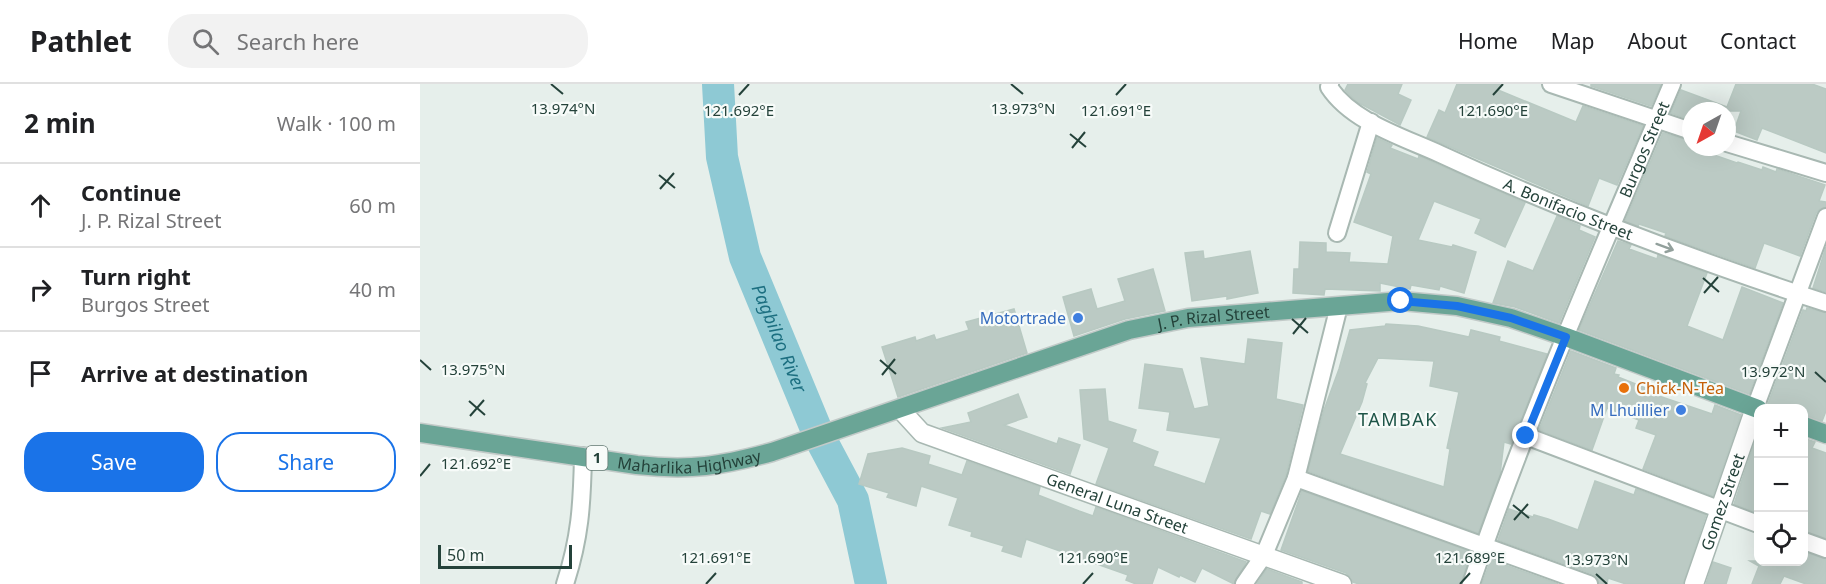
<!DOCTYPE html>
<html lang="en">
<head>
<meta charset="utf-8">
<style>
	:root { --surface:#fff; --page:#f2f2f2; --text:#202124; --muted:#757577; --line:#e0e0e0; --accent:#1a73e8 }
	body { margin:0; font-family:"Noto Sans",sans-serif; background:var(--page); color:var(--text) }
	.controls { position:absolute; right:18px; bottom:18px; display:grid; overflow:hidden; border-radius:12px; box-shadow:0 6px 24px #0002 }
	.controls button { width:54px; height:54px; display:grid; place-items:center; padding:0; border:0; border-bottom:2px solid var(--line); background:var(--surface); color:var(--text); font:30px sans-serif }
	.compass { position:absolute; left:1262px; top:18px; width:54px; height:54px; border-radius:50%; background:var(--surface); box-shadow:0 6px 24px #0002; rotate:220deg }
	.scale { position:absolute; left:18px; bottom:15px; width:134px; box-sizing:border-box; padding-left:6px; border:3px solid #24423a; border-top:0; font-size:16px; line-height:21px; white-space:nowrap; color:#24423a; -webkit-text-stroke:4px #f7fbf9; paint-order:stroke }
	.stop { position:absolute; width:18px; height:18px; margin:-14px; border:4px solid #1a73e8; border-radius:50%; background:#fff }
	.stop.end { background:#1a73e8; border-color:#fff; box-shadow:0 2px 6px #0008 }
	.list { margin:0; padding:0; list-style:none }
	h2 { display:flex; justify-content:space-between; align-items:center; height:78px; margin:0; padding:0 24px; font-size:26px }
	h2 small { font-size:20px; font-weight:400; color:var(--muted) }
	.list li { display:grid; grid-template-columns:39px 1fr auto; gap:18px; align-items:center; box-sizing:border-box; height:84px; padding:0 24px; border-top:2px solid var(--line) }
	.list b { display:block; font-size:22px; white-space:nowrap }
	.list p { margin:0; font-size:20px; white-space:nowrap; color:var(--muted) }
	.list em { font-size:20px; font-style:normal; color:var(--muted) }
	.actions { display:flex; gap:12px; padding:18px 24px }
	.actions a { flex:1; padding:14px 0; border:2px solid var(--accent); border-radius:24px; text-align:center; font-size:21px; color:var(--accent) }
	.actions .main { background:var(--accent); color:#fff }
	.icon { flex:none; width:33px; height:33px; fill:none; stroke:currentColor; stroke-width:2; stroke-linecap:round; stroke-linejoin:round }
	.map { position:relative; flex:none; width:1406px; height:500px; overflow:hidden }
	header { display:flex; align-items:center; gap:36px; box-sizing:border-box; height:84px; padding:0 30px; background:var(--surface); border-bottom:2px solid var(--line) }
	header strong { font-size:28px }
	nav { display:flex; gap:33px; margin-inline-start:auto; font-size:21px }
	.search { width:420px; height:54px; background:var(--page); display:flex; align-items:center; gap:15px; box-sizing:border-box; padding:0 21px; border-radius:24px; color:var(--muted); font-size:22px }
	main { display:flex }
	aside { flex:1; background:var(--surface) }
	.map>svg:first-child { display:block }
	.lines { fill:none; stroke-linecap:round; stroke-linejoin:round }
	.river { stroke:#8ec9d4; stroke-width:32 }
	.building { fill:#bbcac4; stroke:#b8c9c2; stroke-width:1.5; fill-rule:evenodd }
	.minor-casing { stroke:#a8b8b2; stroke-width:20 }
	.tertiary-casing { stroke:#a8b8b2; stroke-width:21 }
	.primary-casing { stroke:#c2cac8; stroke-width:21 }
	.minor { stroke:#fff; stroke-width:16 }
	.tertiary { stroke:#fff; stroke-width:18 }
	.primary { stroke:#6aa596; stroke-width:18 }
	.oneway { stroke:#92a09c }
	.route { stroke:#1a73e8; stroke-width:8 }
	.ticks { fill:none; stroke:#24423a; stroke-width:2 }
	.shop-dot { fill:#3f7fe0; stroke:#f7fbf9; stroke-width:2 }
	.food-dot { fill:#e8710a; stroke:#f7fbf9; stroke-width:2 }
	.labels { text-anchor:middle; stroke-width:4.5; stroke-linejoin:round; paint-order:stroke }
	.shield { fill:#f7fbf9; stroke:#637a73; stroke-width:1.5 }
	.shield-label { font-size:15px; font-weight:bold; fill:#24423a }
	.street-label { font-size:16px; fill:#24423a; stroke:#f7fbf9 }
	.shop-label { font-size:16px; fill:#366cbe; stroke:#f7fbf9; text-anchor:end }
	.food-label { font-size:16px; fill:#c56008; stroke:#f7fbf9; text-anchor:start }
	.water-label { font-size:18px; font-style:italic; fill:#1c6f80; stroke:#f7fbf9 }
	.neighbourhood-label { font-size:18px; letter-spacing:1.5px; fill:#1f5548; stroke:#f7fbf9 }
	.ticks-label { font-size:15px; text-anchor:middle; fill:#24423a; stroke:#f7fbf9; stroke-width:4.5; stroke-linejoin:round; paint-order:stroke }
</style>
</head>
<body>
<header>
<strong>Pathlet</strong>
<div class="search"><svg class="icon" aria-label="search" viewBox="0 0 24 24"><circle cx="10" cy="10" r="6"/><path d="M15 15l6 6"/></svg>Search here</div>
<nav><a>Home</a><a>Map</a><a>About</a><a>Contact</a></nav>
</header>
<main>
<aside>
<h2>2 min<small>Walk · 100 m</small></h2>
<ul class="list">
<li><svg class="icon" aria-label="ahead" viewBox="0 0 24 24"><path d="M12 20V5M6 11l6-6 6 6"/></svg><div><b>Continue</b><p>J. P. Rizal Street</p></div><em>60 m</em></li>
<li><svg class="icon" aria-label="right" viewBox="0 0 24 24"><path d="M7 20v-9h11M14 6l5 5-5 5"/></svg><div><b>Turn right</b><p>Burgos Street</p></div><em>40 m</em></li>
<li><svg class="icon" aria-label="arrive" viewBox="0 0 24 24"><path d="M6 21V4h12l-3 4 3 4H6"/></svg><div><b>Arrive at destination</b></div></li>
</ul>
<div class="actions"><a class="main">Save</a><a>Share</a></div>
</aside>
<div class="map">
<svg width="1406" height="500" viewBox="0 0 1406 500">
	<rect width="100%" height="100%" fill="#e6efeb"/>
	<g class="lines">
		<!-- river -->
		<path class="river" id="s1" d="M298,0L302,73L325,173L399,352L433,416L451,500"/>
	</g>
	<!-- building -->
	<g class="building">
		<path d="M928,0H982L978,10L991,16L980,41L937,18L925,6Z"/>
		<path d="M1037,0H1081L1078,6L1156,38L1163,22L1223,42L1197,101L1179,94L1168,122L1007,53L1019,26L1025,29Z"/>
		<path d="M1171,0H1241L1231,22L1171,2Z"/>
		<path d="M1316,0H1392L1406,5V69L1342,44L1337,56L1314,47L1321,27H1271V36L1251,29L1261,6L1307,23Z"/>
		<path d="M1243,49L1271,57V63L1317,79L1318,78L1342,86L1343,83L1356,88L1357,85L1405,101L1399,117L1406,118V123L1400,125L1396,129L1380,172L1344,159L1335,184L1245,152L1246,149L1219,140L1218,142L1205,137Z"/>
		<path d="M957,54L972,61L970,64L998,75L999,72L1105,119L1085,163L1055,149L1061,135L1014,117L998,156L1032,163L1033,161L1056,168L1044,209L1020,202L1019,206L991,201L990,205L960,199V207L905,205L904,211L873,209L874,185H879L880,158L906,159V168L930,169L929,178L968,180L973,152L934,138L951,90L947,88Z"/>
		<path d="M1137,132L1160,142L1159,146L1175,153L1139,239L1095,223L1073,219L1088,177L1113,187Z"/>
		<path d="M1198,157L1211,161L1209,165L1237,175L1238,171L1287,189L1267,242L1303,256L1322,203L1363,219L1329,310L1159,246Z"/>
		<path d="M1406,163V208L1393,204Z"/>
		<path d="M783,167L784,175L830,167L838,209L807,215V212L772,217L765,169Z"/>
		<path d="M733,185L745,227L705,235L654,252L643,213L671,205L677,225L705,217L698,195Z"/>
		<path d="M1387,224L1406,229V327L1402,337L1383,331V324H1361L1348,320L1383,226L1386,227Z"/>
		<path d="M594,225L607,269L478,313L462,263L495,253L496,257L514,251L516,256L549,246L546,238Z"/>
		<path d="M966,240L998,242L1049,253L1051,246L1080,253L1079,257L1127,270L1091,360L1084,358L1080,390L1058,449L888,387L904,326L919,285L930,246L965,242ZM958,274L1014,277L1010,302L1039,308L1027,364L1030,365L1024,403L920,370L942,318L947,300L945,299Z"/>
		<path d="M828,255L862,259L856,315L883,321L866,391L850,430L841,427L831,455L676,400L689,364L664,355L660,306L685,305L688,337L716,346L712,358L738,368L733,382L785,400L801,354L747,346L750,328L719,324L725,280L762,285L774,325L789,322L781,274L825,280Z"/>
		<path d="M1151,267L1196,284L1194,290L1199,291L1198,293L1228,305L1227,308L1292,330L1295,321L1321,331L1293,412L1223,385L1236,351L1216,344L1219,336L1187,324L1172,366L1119,346Z"/>
		<path d="M598,310L607,333L584,341L637,360L639,354L660,361L650,390L522,344L551,338L548,329Z"/>
		<path d="M1338,348V429L1314,420Z"/>
		<path d="M1383,354L1395,358L1392,364L1406,369V454L1383,447Z"/>
		<path d="M482,364L510,372L508,380L542,391L547,377L620,403L618,411L659,427L673,432L676,423L826,478L814,500L782,484L775,498L760,491L759,493L738,483L732,500H716L706,496L708,491L606,455L601,473L582,467L584,462L551,452L552,448L529,441L538,414L501,402L496,422L467,413L469,409L439,400L448,370Z"/>
		<path d="M1175,397L1214,411L1216,405L1286,431L1263,500H1206L1188,494L1187,500H1179L1177,494L1173,490L1078,456L1089,425L1113,433L1114,431L1128,435L1158,446Z"/>
		<path d="M882,407L1051,468L1041,500H939L933,498L926,489L861,466Z"/>
		<path d="M1383,468L1406,475V500H1386L1364,492L1360,500H1332L1339,482L1330,477H1383Z"/>
		<path d="M1071,476L1138,500H1062Z"/>
		<path d="M1293,478L1311,484L1306,500H1286Z"/>
		<path d="M847,485L882,498V500H837Z"/>
	</g>
	<g class="lines">
		<defs>
			<g id="minor">
				<path id="s2" d="M910,0L909,3C932,38 983,53 1020,70C1145,128 1275,176 1406,219"/>
				<path d="M1131,0L1271,47"/>
				<path d="M1307,59L1406,89"/>
				<path d="M917,149L951,38"/>
				<path d="M1335,324L1406,133"/>
				<path d="M1106,352L1338,440"/>
				<path d="M876,394L1169,500"/>
				<path d="M1384,457L1406,465"/>
				<path d="M145,500C160,454 162,421 163,372"/>
				<path d="M824,500L844,471L876,394L919,222"/>
				<path id="s3" d="M1051,500C1109,330 1182,165 1252,0"/>
			</g>
			<g id="tertiary">
				<path id="s4" d="M480,325L502,349L922,500"/>
				<path id="s5" d="M1274,500L1335,324"/>
			</g>
			<g id="primary">
				<path d="M1384,342L1406,350"/>
				<path id="s6" d="M0,349L217,381C270,387 301,382 352,368L709,246L768,234L919,222L981,217L1037,222L1091,234L1146,253L1338,325"/>
			</g>
		</defs>
		<!-- minor casing -->
		<use href="#minor" class="minor-casing"/>
		<!-- tertiary casing -->
		<use href="#tertiary" class="tertiary-casing"/>
		<!-- primary casing -->
		<use href="#primary" class="primary-casing"/>
		<!-- minor -->
		<use href="#minor" class="minor"/>
		<!-- tertiary -->
		<use href="#tertiary" class="tertiary"/>
		<!-- primary -->
		<use href="#primary" class="primary"/>
	</g>
	<!-- one-way arrows -->
	<defs><path id="oneway-shaft" d="M-6 0H5M1.5-3L5.5 0L1.5 3" fill="none" stroke-width="1.6" stroke-linecap="round" stroke-linejoin="round" transform="scale(1.5)"/></defs>
	<use class="oneway" href="#oneway-shaft" transform="translate(1245 163) rotate(20)"/>
	<g class="lines">
		<!-- route -->
		<path class="route" d="M981,217L1037,222L1091,234L1146,253L1106,352"/>
	</g>
	<!-- ticks -->
	<path class="ticks" d="M131,0L143,10M591,0L603,10M319,11L329,0M696,11L706,0M1073,11L1083,0M650,50L666,63M652,64L665,48M239,91L255,104M240,105L254,89M1283,194L1299,208M1284,209L1298,193M872,235L888,249M873,250L886,234M0,276L11,286M460,276L476,290M1395,288L1406,298M462,291L475,275M49,317L65,331M50,332L64,316M0,392L10,380M1093,421L1109,434M1094,436L1108,420M1176,490L1187,500M286,500L296,489M663,500L673,489M1040,500L1050,489"/>
	<!-- markers -->
	<g class="shop-dot">
		<circle cx="658" cy="234" r="6"/>
		<circle cx="1261" cy="326" r="6"/>
	</g>
	<circle class="food-dot" cx="1204" cy="304" r="6"/>
	<g class="labels">
		<!-- shield labels -->
		<rect class="shield" x="166.5" y="362" width="21" height="24" rx="4.5"/>
		<g class="shield-label">
			<text x="177" y="379">1</text>
		</g>
		<!-- street labels -->
		<g class="street-label">
			<text dy="6" stroke="none"><textPath href="#s3" startOffset="468">Burgos Street</textPath></text>
			<text dy="6" stroke="none"><textPath href="#s2" startOffset="274">A. Bonifacio Street</textPath></text>
			<text dy="6" stroke="none"><textPath href="#s6" startOffset="819">J. P. Rizal Street</textPath></text>
			<text dy="6" stroke="none"><textPath href="#s6" startOffset="272">Maharlika Highway</textPath></text>
			<text dy="6" stroke="none"><textPath href="#s4" startOffset="240">General Luna Street</textPath></text>
			<text dy="6" stroke="none"><textPath href="#s5" startOffset="87">Gomez Street</textPath></text>
		</g>
		<!-- shop labels -->
		<g class="shop-label">
			<text x="646" y="240">Motortrade</text>
			<text x="1249" y="332">M Lhuillier</text>
		</g>
		<!-- food labels -->
		<g class="food-label">
			<text x="1216" y="310">Chick-N-Tea</text>
		</g>
		<!-- water labels -->
		<g class="water-label">
			<text dy="6" stroke="none"><textPath href="#s1" startOffset="264">Pagbilao River</textPath></text>
		</g>
		<!-- neighbourhood labels -->
		<g class="neighbourhood-label">
			<text x="978" y="342">TAMBAK</text>
		</g>
	</g>
	<g class="ticks-label">
		<text x="143" y="30">13.974°N</text>
		<text x="603" y="30">13.973°N</text>
		<text x="319" y="32">121.692°E</text>
		<text x="696" y="32">121.691°E</text>
		<text x="1073" y="32">121.690°E</text>
		<text x="53" y="291">13.975°N</text>
		<text x="1353" y="293">13.972°N</text>
		<text x="56" y="385">121.692°E</text>
		<text x="296" y="479">121.691°E</text>
		<text x="673" y="479">121.690°E</text>
		<text x="1050" y="479">121.689°E</text>
		<text x="1176" y="481">13.973°N</text>
	</g>
</svg>
<div class="controls">
<button>+</button>
<button>−</button>
<button><svg class="icon" aria-label="locate" viewBox="0 0 24 24"><circle cx="12" cy="12" r="6"/><path d="M12 2v4M12 18v4M2 12h4M18 12h4"/></svg></button>
</div>
<svg class="compass" viewBox="-18 -18 36 36"><path d="M0-13l5 13h-10z" fill="#e53935"/><path d="M0 13l5-13h-10z" fill="#757577"/></svg>
<div class="scale">50 m</div>
<div class="stop" style="left:981px;top:217px"></div>
<div class="stop end" style="left:1106px;top:352px"></div>
</div>
</main>
</body>
</html>
